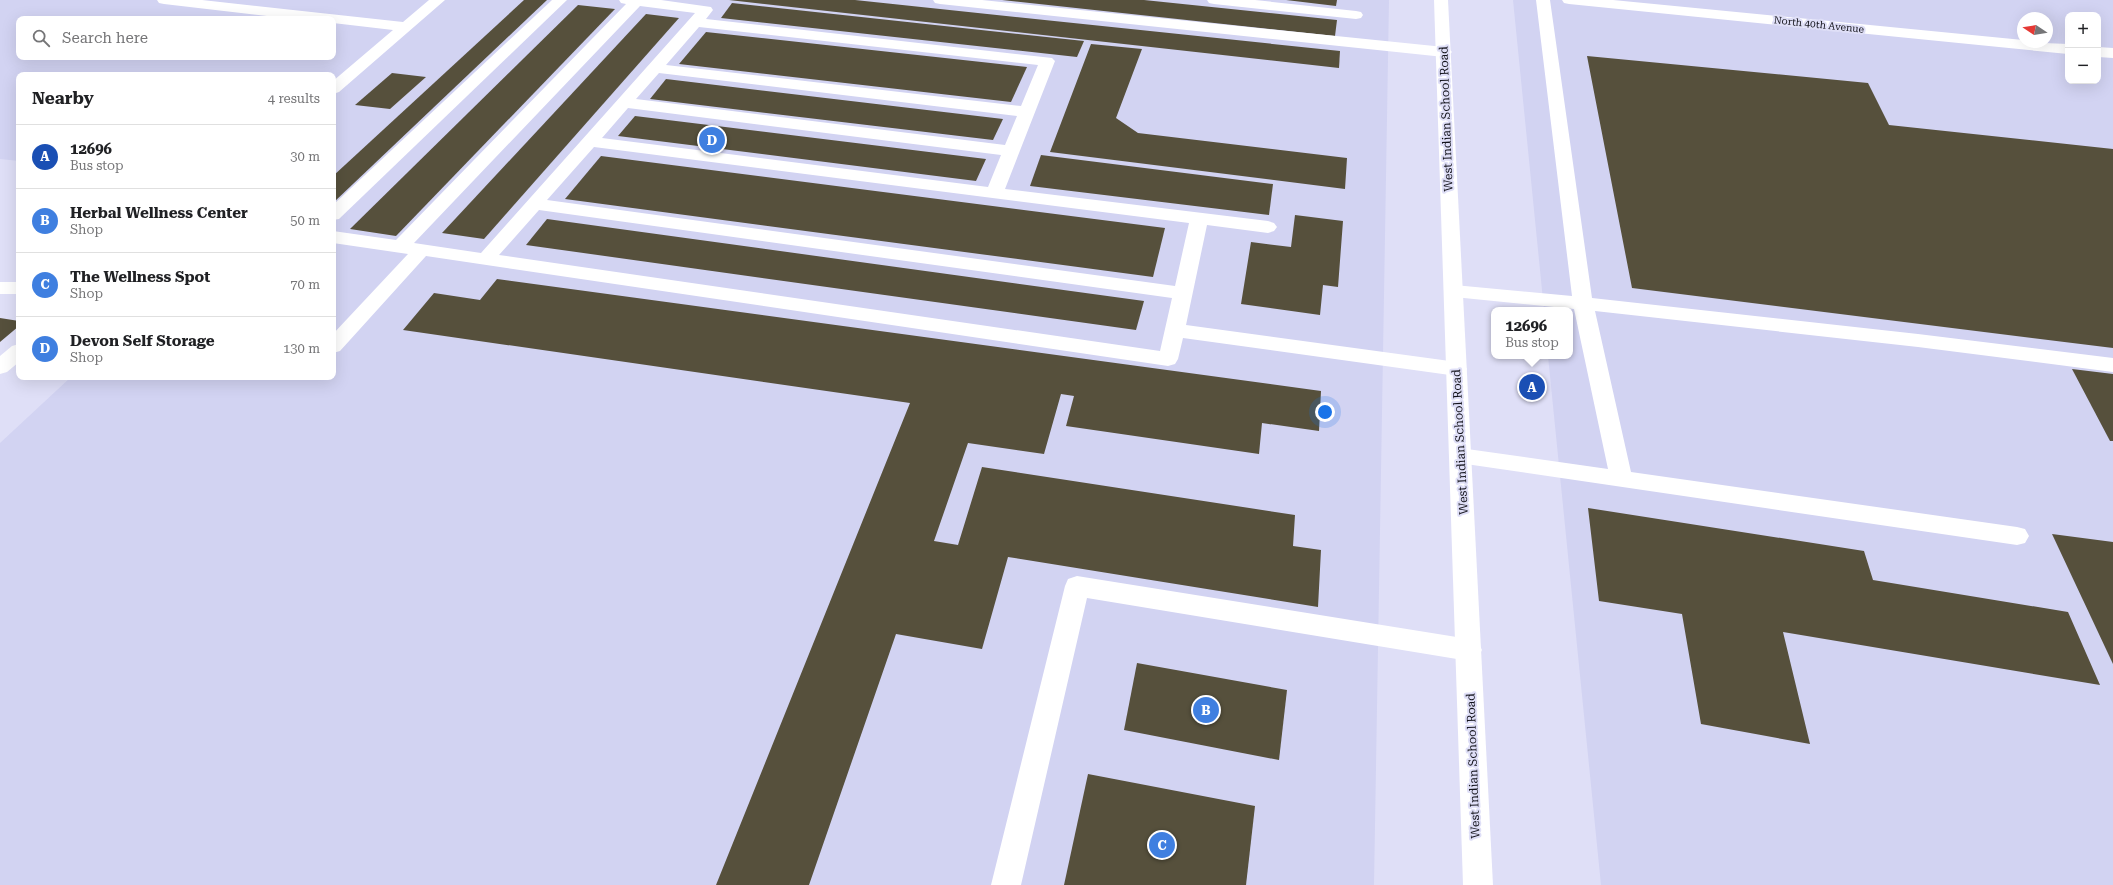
<!DOCTYPE html>
<html lang="en">
<head>
<meta charset="utf-8">
<style>
	:root { --surface:#fff; --page:#f6f6f6; --text:#202124; --muted:#757577; --line:#e0e0e0; --accent:#917a20 }
	body { margin:0; font-family:"Roboto Serif",serif; background:var(--page); color:var(--text) }
	.controls { position:absolute; right:12px; top:12px; display:grid; overflow:hidden; border-radius:8px; box-shadow:0 4px 16px #0002 }
	.controls button { width:36px; height:36px; display:grid; place-items:center; padding:0; border:0; border-bottom:1px solid var(--line); background:var(--surface); color:var(--text); font:20px sans-serif }
	.compass { position:absolute; left:2017px; top:12px; width:36px; height:36px; border-radius:50%; background:var(--surface); box-shadow:0 4px 16px #0002; rotate:282deg }
	.you { position:absolute; left:1325px; top:412px; width:14px; height:14px; margin:-10px; border:3px solid #fff; border-radius:50%; background:#1a73e8; box-shadow:0 0 0 6px #1a73e833 }
	.badge { display:grid; place-items:center; width:26px; height:26px; border-radius:50%; background:var(--accent); color:#fff; font-size:13px; font-weight:700 }
	.pin { position:absolute; translate:-50% -50%; border:2px solid #fff; box-shadow:0 1px 4px #0006 }
	.popup { position:absolute; left:1491px; top:307px; width:82px; height:52px; box-sizing:border-box; display:grid; place-content:center; border-radius:8px; background:var(--surface); filter:drop-shadow(0 1px 3px #0005); font-size:13px; white-space:nowrap; color:var(--muted) }
	.popup b { font-size:15px; color:var(--text) }
	.popup::after { content:''; position:absolute; left:50%; top:100%; margin-left:-8px; border:8px solid transparent; border-top-color:var(--surface) }
	.list { margin:0; padding:0; list-style:none }
	h2 { display:flex; justify-content:space-between; align-items:center; height:52px; margin:0; padding:0 16px; font-size:17px }
	h2 small { font-size:13px; font-weight:400; color:var(--muted) }
	.list li { display:grid; grid-template-columns:26px 1fr auto; gap:12px; align-items:center; box-sizing:border-box; height:64px; padding:0 16px; border-top:1px solid var(--line) }
	.list b { display:block; font-size:15px; white-space:nowrap }
	.list p { margin:0; font-size:13px; white-space:nowrap; color:var(--muted) }
	.list em { font-size:13px; font-style:normal; color:var(--muted) }
	.icon { flex:none; width:22px; height:22px; fill:none; stroke:currentColor; stroke-width:2; stroke-linecap:round; stroke-linejoin:round }
	.map { position:relative; flex:none; width:2113px; height:885px; overflow:hidden }
	.search { position:absolute; background:var(--surface); box-shadow:0 4px 16px #0002; left:16px; top:16px; width:320px; height:44px; display:flex; align-items:center; gap:10px; box-sizing:border-box; padding:0 14px; border-radius:8px; color:var(--muted); font-size:15px }
	.panel { position:absolute; background:var(--surface); box-shadow:0 4px 16px #0002; left:16px; top:72px; width:320px; height:308px; border-radius:8px }
	.map>svg:first-child { display:block }
	.built { fill:#d2d3f2; fill-rule:evenodd }
	.building { fill:#56503c }
	.lines { fill:none; stroke-linecap:round; stroke-linejoin:round }
	.minor { fill:#fff; fill-rule:evenodd }
	.major { fill:#fff; fill-rule:evenodd }
	.labels { text-anchor:middle; stroke-width:4; stroke-linejoin:round; paint-order:stroke }
	.far-street-label { font-size:10px; fill:#13131b; stroke:#dfdff7 }
	.street-label { font-size:12px; fill:#13131b; stroke:#dfdff7 }
</style>
</head>
<body>
<div class="map">
<svg width="2113" height="885" viewBox="0 0 2113 885">
	<rect width="100%" height="100%" fill="#dfdff7"/>
	<!-- built -->
	<g class="built">
		<path d="M0,0H1389L1374,885H0V443L71,377H333V75H19V161L0,159ZM19,19H333V57H19Z"/>
		<path d="M1513,0H2113V885H1601L1548,356H1570V310H1544ZM2068,15H2098V81H2068ZM2023,18H2047V42H2023Z"/>
	</g>
	<!-- building -->
	<g class="building">
		<path d="M524,0H547L333,203V176Z"/>
		<path d="M729,0H855L1340,51L1339,68Z"/>
		<path d="M1002,0H1144L1337,20L1335,36Z"/>
		<path d="M1286,0H1337L1336,6Z"/>
		<path d="M732,3L1084,41L1077,57L721,18Z"/>
		<path d="M578,5L615,9L396,236L350,229Z"/>
		<path d="M646,14L679,18L484,239L442,233Z"/>
		<path d="M706,32L1027,67L1011,102L679,64Z"/>
		<path d="M1091,44L1142,49L1116,118L1138,133L1347,158L1345,189L1050,152Z"/>
		<path d="M1587,56L1868,83L1889,125L2113,149V348L1632,288Z"/>
		<path d="M392,73L426,77L390,109L355,105Z"/>
		<path d="M666,79L1003,119L993,140L650,99Z"/>
		<path d="M635,116L986,159L976,181L618,136Z"/>
		<path d="M1041,155L1273,184L1269,215L1030,186Z"/>
		<path d="M601,156L1165,228L1153,277L565,199Z"/>
		<path d="M1295,215L1343,221L1338,287L1323,285L1320,315L1241,304L1251,242L1291,247Z"/>
		<path d="M547,219L1144,301L1136,330L526,245Z"/>
		<path d="M497,279L1321,391L1319,431L1262,423L1259,454L1066,426L1074,396L1061,394L1044,454L968,443L934,541L958,545L982,467L1295,515L1293,546L1321,550L1318,607L1008,557L982,649L896,634L809,885H716L910,403L403,330L434,293L480,300Z"/>
		<path d="M0,318L19,321V326L0,342Z"/>
		<path d="M2072,369L2113,374V441H2110Z"/>
		<path d="M1525,378L1537,379L1539,397L1527,396Z"/>
		<path d="M1588,508L1864,551L1873,580L2068,612L2100,685L1783,632L1810,744L1701,724L1682,614L1599,601Z"/>
		<path d="M2052,534L2113,542V664Z"/>
		<path d="M1137,663L1287,690L1279,760L1124,730Z"/>
		<path d="M1088,774L1255,806L1246,885H1064Z"/>
	</g>
	<g class="lines">
		<!-- minor -->
		<g class="minor">
			<path d="M157,0H202L403,22L429,0H445L339,92L333,94V81L393,30L333,23V19H293L164,4L159,3Z"/>
			<path d="M552,0H567L339,219L333,220V205Z"/>
			<path d="M619,0H661L711,7L713,10L706,19L1052,58L1055,61L1005,189L1268,221L1274,223L1277,227L1274,231L1268,233L1207,225L1186,325L1457,362L1464,364L1467,369L1464,374L1457,376L1183,338L1178,359L1175,364L1168,366L426,256L340,351L333,353V334L408,254L333,243V231L396,240L626,4L621,3ZM640,6L695,13L481,253L414,243ZM699,27L1038,65L1021,106L666,65ZM659,73L1017,116L1005,145L636,99ZM628,108L1001,155L988,187L602,138ZM594,147L1189,223L1175,286L547,200ZM539,210L1172,298L1160,351L499,255Z"/>
			<path d="M933,0H982L1444,47L1449,49L1452,52L1449,55L1444,57L940,4L935,3Z"/>
			<path d="M1207,0H1255L1356,11L1361,12L1363,15L1361,18L1356,19L1214,4L1209,3Z"/>
			<path d="M1536,0H1550L1592,298L1918,334L2113,358V372L1918,347L1595,311L1631,472L2017,527L2025,529L2029,536L2025,543L2017,545L1452,462L1449,456L1452,450L1460,448L1608,469L1574,309L1454,297L1447,295L1444,291L1447,287L1454,285L1572,296Z"/>
			<path d="M1562,0H1613L2023,40V42L2068,44V54L1569,4L1564,3Z"/>
			<path d="M2098,47L2113,48V58L2098,57Z"/>
			<rect x="0" y="282" width="19" height="12"/>
			<path d="M19,344V362L7,372L0,374V356L12,346Z"/>
			<path d="M1077,576L1469,639L1478,642L1482,650L1478,658L1469,661L1087,598L1021,885H991L1065,586L1068,579Z"/>
		</g>
		<!-- major -->
		<path class="major" d="M1434,0H1448L1493,885H1463Z"/>
	</g>
	<g class="labels">
		<!-- far-street labels -->
		<g class="far-street-label">
			<text transform="translate(1819 24) rotate(6)" y="4">North 40th Avenue</text>
		</g>
		<!-- street labels -->
		<g class="street-label">
			<text transform="translate(1446 119) rotate(-92)" y="4">West Indian School Road</text>
			<text transform="translate(1460 442) rotate(-93)" y="4">West Indian School Road</text>
			<text transform="translate(1473 766) rotate(-92)" y="4">West Indian School Road</text>
		</g>
	</g>
</svg>
<div class="controls">
<button>+</button>
<button>−</button>
</div>
<svg class="compass" viewBox="-18 -18 36 36"><path d="M0-13l5 13h-10z" fill="#e53935"/><path d="M0 13l5-13h-10z" fill="#757577"/></svg>
<div class="you"></div>
<div class="pin badge" style="left:1532px;top:387px;background:#1a4fb4">A</div>
<div class="popup"><b>12696</b>Bus stop</div>
<div class="pin badge" style="left:1206px;top:710px;background:#3f7fe0">B</div>
<div class="pin badge" style="left:1162px;top:845px;background:#3f7fe0">C</div>
<div class="pin badge" style="left:712px;top:140px;background:#3f7fe0">D</div>
<div class="search"><svg class="icon" aria-label="search" viewBox="0 0 24 24"><circle cx="10" cy="10" r="6"/><path d="M15 15l6 6"/></svg>Search here</div>
<section class="panel">
<h2>Nearby<small>4 results</small></h2>
<ul class="list">
<li><span class="badge" style="background:#1a4fb4">A</span><div><b>12696</b><p>Bus stop</p></div><em>30 m</em></li>
<li><span class="badge" style="background:#3f7fe0">B</span><div><b>Herbal Wellness Center</b><p>Shop</p></div><em>50 m</em></li>
<li><span class="badge" style="background:#3f7fe0">C</span><div><b>The Wellness Spot</b><p>Shop</p></div><em>70 m</em></li>
<li><span class="badge" style="background:#3f7fe0">D</span><div><b>Devon Self Storage</b><p>Shop</p></div><em>130 m</em></li>
</ul>
</section>
</div>
</body>
</html>
